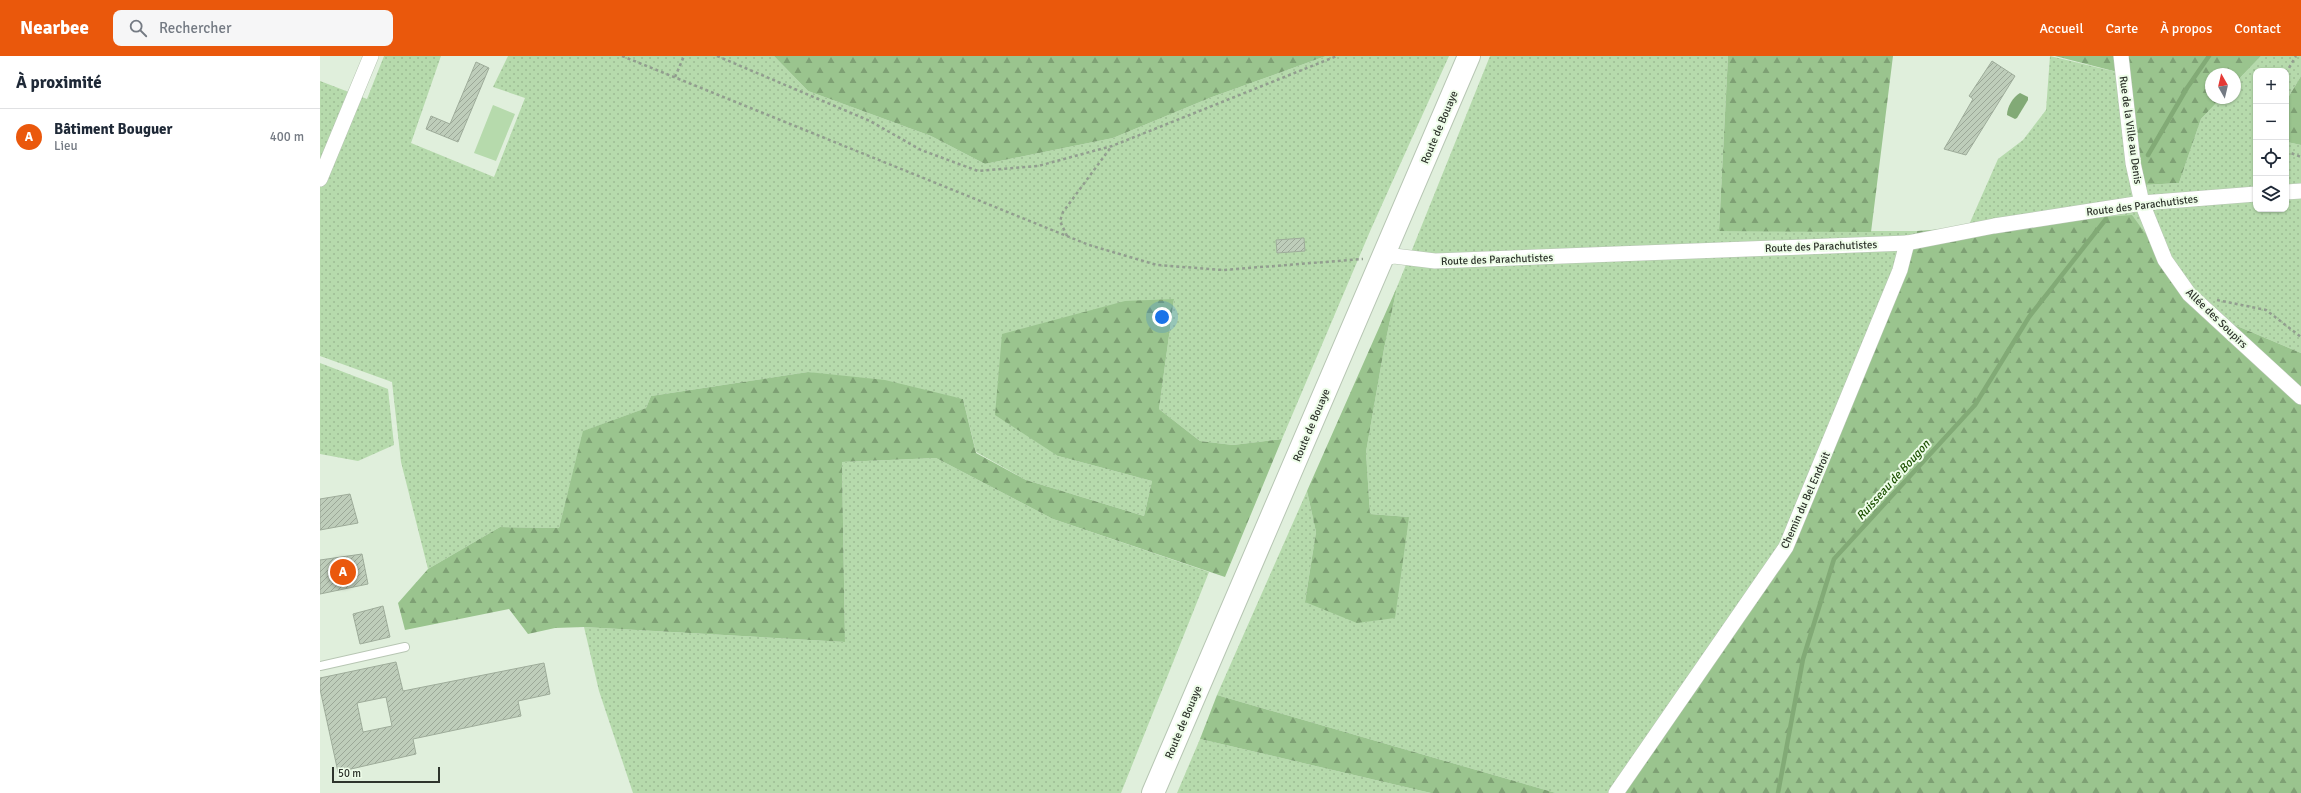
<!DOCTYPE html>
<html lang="fr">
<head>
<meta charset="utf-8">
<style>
	:root { --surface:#fff; --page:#f6f6f7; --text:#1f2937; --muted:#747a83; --line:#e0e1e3; --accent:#ea580c }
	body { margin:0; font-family:Signika,sans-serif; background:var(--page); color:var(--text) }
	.controls { position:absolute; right:12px; top:12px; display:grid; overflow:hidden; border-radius:8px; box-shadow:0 1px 3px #0004 }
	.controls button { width:36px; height:36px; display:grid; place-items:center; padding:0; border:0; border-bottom:1px solid var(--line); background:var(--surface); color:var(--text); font:20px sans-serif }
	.compass { position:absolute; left:1885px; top:12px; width:36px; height:36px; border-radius:50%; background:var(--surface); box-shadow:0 1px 3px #0004; rotate:352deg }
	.scale { position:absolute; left:12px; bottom:10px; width:108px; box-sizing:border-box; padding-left:4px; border:2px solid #2e342c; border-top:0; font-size:11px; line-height:14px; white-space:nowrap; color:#2e342c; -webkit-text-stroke:3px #eefde9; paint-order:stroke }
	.you { position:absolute; left:842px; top:261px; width:14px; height:14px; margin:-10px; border:3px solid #fff; border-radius:50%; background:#1a73e8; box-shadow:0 0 0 6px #1a73e833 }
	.badge { display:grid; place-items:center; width:26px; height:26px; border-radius:50%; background:var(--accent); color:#fff; font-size:13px; font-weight:700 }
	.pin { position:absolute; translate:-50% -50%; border:2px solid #fff; box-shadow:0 1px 4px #0006 }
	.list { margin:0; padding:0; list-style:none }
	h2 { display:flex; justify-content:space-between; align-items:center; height:52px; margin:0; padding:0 16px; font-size:17px }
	h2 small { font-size:13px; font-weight:400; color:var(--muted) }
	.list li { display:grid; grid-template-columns:26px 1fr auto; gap:12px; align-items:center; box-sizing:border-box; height:56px; padding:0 16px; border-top:1px solid var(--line) }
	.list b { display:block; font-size:15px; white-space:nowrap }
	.list p { margin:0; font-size:13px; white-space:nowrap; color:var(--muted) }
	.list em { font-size:13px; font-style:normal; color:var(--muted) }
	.icon { flex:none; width:22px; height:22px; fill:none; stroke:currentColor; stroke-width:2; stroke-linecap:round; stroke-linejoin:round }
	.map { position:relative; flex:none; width:1981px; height:737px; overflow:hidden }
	header { display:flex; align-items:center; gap:24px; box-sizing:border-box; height:56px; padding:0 20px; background:var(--accent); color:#fff }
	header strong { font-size:19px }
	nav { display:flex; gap:22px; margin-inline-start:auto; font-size:14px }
	.search { width:280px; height:36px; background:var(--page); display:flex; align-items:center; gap:10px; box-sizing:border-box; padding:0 14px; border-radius:8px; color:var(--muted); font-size:15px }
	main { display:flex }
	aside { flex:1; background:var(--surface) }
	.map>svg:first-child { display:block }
	.grass { fill:url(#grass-dots) }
	.forest { fill:url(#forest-firs) }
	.pitch { fill:#b6daac }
	.water { fill:#82aa76 }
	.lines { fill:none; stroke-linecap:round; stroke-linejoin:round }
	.stream { stroke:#82aa76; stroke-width:4.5 }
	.building { fill:url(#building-hatch); stroke:#9eac9a; fill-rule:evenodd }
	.service-casing { stroke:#b7c6b3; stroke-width:10 }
	.minor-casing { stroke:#b7c6b3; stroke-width:16 }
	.secondary-casing { stroke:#b7c6b3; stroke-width:24 }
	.path { stroke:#929d8f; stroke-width:2.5; stroke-dasharray:3 3; stroke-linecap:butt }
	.service { stroke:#fff; stroke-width:8 }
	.minor { stroke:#fff; stroke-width:15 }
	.secondary { stroke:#fff; stroke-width:22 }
	.labels { text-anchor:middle; stroke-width:4; stroke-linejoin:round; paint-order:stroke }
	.street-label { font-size:11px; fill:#2e342c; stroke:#eefde9 }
	.water-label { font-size:12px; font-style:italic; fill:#1c5002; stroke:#eefde9 }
</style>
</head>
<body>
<header>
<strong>Nearbee</strong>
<div class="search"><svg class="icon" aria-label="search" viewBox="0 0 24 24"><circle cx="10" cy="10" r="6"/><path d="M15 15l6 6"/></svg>Rechercher</div>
<nav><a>Accueil</a><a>Carte</a><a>À propos</a><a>Contact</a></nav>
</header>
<main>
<aside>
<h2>À proximité<small></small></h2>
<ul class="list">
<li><span class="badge">A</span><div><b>Bâtiment Bouguer</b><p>Lieu</p></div><em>400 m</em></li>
</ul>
</aside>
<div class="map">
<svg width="1981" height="737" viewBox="0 0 1981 737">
	<defs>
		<pattern id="grass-dots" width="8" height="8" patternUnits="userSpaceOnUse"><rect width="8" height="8" fill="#b6daac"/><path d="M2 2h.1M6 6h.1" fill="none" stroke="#9dbc94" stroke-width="1.8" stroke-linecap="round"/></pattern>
		<pattern id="forest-firs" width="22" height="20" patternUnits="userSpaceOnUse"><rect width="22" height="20" fill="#9ac48e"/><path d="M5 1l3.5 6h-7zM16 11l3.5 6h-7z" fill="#7ea074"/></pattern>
		<pattern id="building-hatch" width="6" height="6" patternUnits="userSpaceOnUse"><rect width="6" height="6" fill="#becdba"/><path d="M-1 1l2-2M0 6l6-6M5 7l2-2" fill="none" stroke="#9ba797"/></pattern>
	</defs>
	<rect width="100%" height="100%" fill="#e0efdc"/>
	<!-- grass -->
	<g class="grass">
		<path d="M64,0H121L91,87L174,121L205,42L173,31L188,0H454L488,35L611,80L665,108L793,82L892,41L1006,0H1129L1051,173L962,383L913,389L880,385L839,353L854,243L738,400L832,425L824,460L706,424L656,396L643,343L488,316L331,340L326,352L264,375L239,472L180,471L108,513L81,406L72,326L0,300V25L47,43Z"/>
		<path d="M1170,0H1408L1399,175H1597L1536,336L1471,496L1301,737H1236L897,639L987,435L996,476L985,546L1089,461L1050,458L1046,396L1064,293L1077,231Z"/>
		<path d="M1730,0L1809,19L1824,129L1859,127L1881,63L1901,42H1915V27L1941,0H1981V20L1966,45V15H1936V153H1966V83L1967,86L1981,89V297L1898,262L1648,171L1678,103L1703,84L1726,54Z"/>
		<path d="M0,307L68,333L74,389L38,405L0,398Z"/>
		<path d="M616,402L733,463L889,516L801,737H313L279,635L264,571L525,586L522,406Z"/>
		<path d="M880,683L1111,737H857Z"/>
	</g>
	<!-- forest -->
	<g class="forest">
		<path d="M454,0H1006L892,41L793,82L665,108L611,80L488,35Z"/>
		<path d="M1408,0H1573L1551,176L1399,175Z"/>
		<path d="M1735,0H1941L1915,27V18H1891V42H1901L1881,63L1859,127L1824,129L1809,19Z"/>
		<path d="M1981,20V89L1967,86L1966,45Z"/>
		<path d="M1812,159L1853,216L1898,262L1981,297V737H1301L1471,496L1536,336L1597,175Z"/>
		<path d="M1077,231L1064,293L1046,396L1050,458L1089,461L1075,562L1037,567L985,546L996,476L987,435Z"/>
		<path d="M854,243L839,353L880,385L913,389L962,383L905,521L733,463L616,402L522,406L525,586L264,571L235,572L208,578L189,553L85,574L78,547L108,513L180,471L239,472L263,375L326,352L331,340L488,316L565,324L643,343L656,397L706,424L824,460L832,425L738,400L675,359L682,278L805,245Z"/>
		<path d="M897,639L1236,737H1111L880,683Z"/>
	</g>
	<!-- pitch -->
	<path class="pitch" d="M173,49L195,58L176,105L154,97Z"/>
	<!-- water -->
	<path class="water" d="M1700,37L1708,41V44L1697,62L1695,63L1687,59C1687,51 1693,41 1700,37Z"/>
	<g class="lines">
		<!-- stream -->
		<g class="stream">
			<path d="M1828,99L1867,32L1889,0"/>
			<path d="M1458,737L1483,603L1514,503L1655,349L1709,261L1786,163"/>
		</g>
	</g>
	<!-- building -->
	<g class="building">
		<path d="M1672,5L1695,20L1646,99L1624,93L1653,43L1649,40Z"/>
		<path d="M156,6L169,12L138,86L106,73L111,60L130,68Z"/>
		<path d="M984,182L985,195L957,197L956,184Z"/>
		<path d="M30,438L38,467L0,474V443Z"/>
		<path d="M42,498L48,528L0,538V504Z"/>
		<path d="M63,550L70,581L40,588L33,558Z"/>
		<path d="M76,606L83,635L224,607L230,638L198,645L201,660L93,683L96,698L18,716L0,633V622ZM66,641L72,670L43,676L37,647Z"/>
	</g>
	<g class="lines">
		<defs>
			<path id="service" d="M0,610L85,591"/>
			<g id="minor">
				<path d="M1801,0L1813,107L1822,147L1845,204L1869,238L1981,341"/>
				<path d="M0,123L51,0"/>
				<path d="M1966,136L1981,135"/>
				<path d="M1063,202L1074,200L1115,205L1587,187L1674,170L1822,147L1936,138"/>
				<path d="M1296,737L1466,491L1580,214L1587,187"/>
			</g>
			<path id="secondary" d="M833,737L1149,0"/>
		</defs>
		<!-- service casing -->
		<use href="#service" class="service-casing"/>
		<!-- minor casing -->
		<use href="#minor" class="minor-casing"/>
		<!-- secondary casing -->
		<use href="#secondary" class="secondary-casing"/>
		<!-- path -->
		<g class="path">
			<path d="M302,0L769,189L837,209L903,214L1043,203"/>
			<path d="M397,0L550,65L601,94L658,115L718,110L792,90L1017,0"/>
			<path d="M1966,17L1976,0"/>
			<path d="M355,21L364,0"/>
			<path d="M1966,95L1981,101"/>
			<path d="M747,180L740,165L743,156L791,91"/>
			<path d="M1897,244L1946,254L1981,281"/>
		</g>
		<!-- service -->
		<use href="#service" class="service"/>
		<!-- minor -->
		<use href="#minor" class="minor"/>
		<!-- secondary -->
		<use href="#secondary" class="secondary"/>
	</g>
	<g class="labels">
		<!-- street labels -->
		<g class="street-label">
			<text transform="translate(1119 71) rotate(-67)" y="4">Route de Bouaye</text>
			<text transform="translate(1811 74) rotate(82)" y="4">Rue de la Ville au Denis</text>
			<text transform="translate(1822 149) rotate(-7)" y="4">Route des Parachutistes</text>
			<text transform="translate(1501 190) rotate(-2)" y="4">Route des Parachutistes</text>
			<text transform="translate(1177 203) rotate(-2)" y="4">Route des Parachutistes</text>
			<text transform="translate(1897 262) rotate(44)" y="4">Allée des Soupirs</text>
			<text transform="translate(991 369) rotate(-67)" y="4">Route de Bouaye</text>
			<text transform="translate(1485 444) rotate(-66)" y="4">Chemin du Bel Endroit</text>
			<text transform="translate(863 666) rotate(-67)" y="4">Route de Bouaye</text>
		</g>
		<!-- water labels -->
		<g class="water-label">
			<text transform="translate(1573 424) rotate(-48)" y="4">Ruisseau de Bougon</text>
		</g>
	</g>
</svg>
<div class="controls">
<button>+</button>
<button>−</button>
<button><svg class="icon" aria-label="locate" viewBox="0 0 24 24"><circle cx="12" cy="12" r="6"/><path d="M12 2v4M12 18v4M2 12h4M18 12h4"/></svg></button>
<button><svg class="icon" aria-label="layers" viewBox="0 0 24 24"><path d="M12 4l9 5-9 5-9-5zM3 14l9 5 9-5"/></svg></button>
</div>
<svg class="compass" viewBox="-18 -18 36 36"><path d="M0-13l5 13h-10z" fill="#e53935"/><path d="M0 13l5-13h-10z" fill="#747a83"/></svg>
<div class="scale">50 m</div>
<div class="you"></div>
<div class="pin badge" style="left:23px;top:516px">A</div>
</div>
</main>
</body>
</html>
